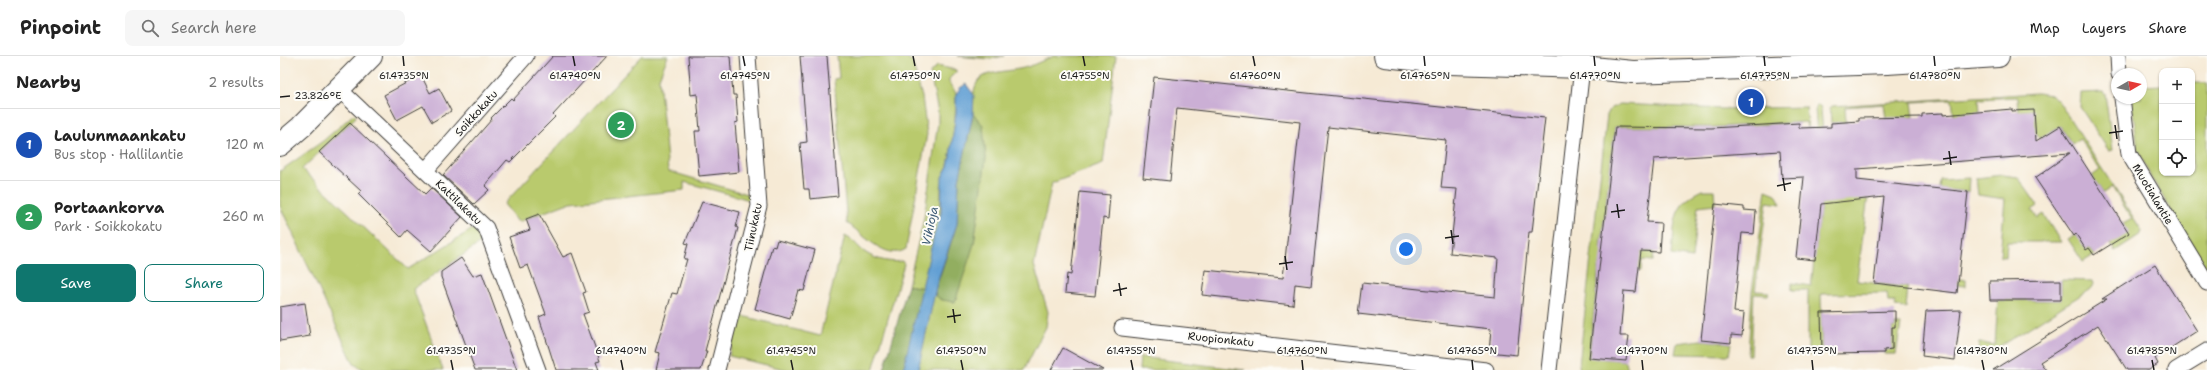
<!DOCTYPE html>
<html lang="en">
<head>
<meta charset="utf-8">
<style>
	:root { --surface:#fff; --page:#f6f6f6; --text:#222; --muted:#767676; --line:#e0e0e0; --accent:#0f766e }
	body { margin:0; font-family:"Shantell Sans",sans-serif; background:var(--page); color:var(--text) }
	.controls { position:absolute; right:12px; top:12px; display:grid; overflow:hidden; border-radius:8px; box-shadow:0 1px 3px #0004 }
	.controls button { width:36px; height:36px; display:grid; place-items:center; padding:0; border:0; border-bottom:1px solid var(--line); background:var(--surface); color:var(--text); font:20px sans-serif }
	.compass { position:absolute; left:1831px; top:12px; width:36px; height:36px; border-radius:50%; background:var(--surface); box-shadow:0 1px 3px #0004; rotate:81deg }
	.you { position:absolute; left:1126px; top:193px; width:14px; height:14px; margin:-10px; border:3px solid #fff; border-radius:50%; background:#1a73e8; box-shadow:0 0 0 6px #1a73e833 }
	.badge { display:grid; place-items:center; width:26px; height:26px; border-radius:50%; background:var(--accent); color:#fff; font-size:13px; font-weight:700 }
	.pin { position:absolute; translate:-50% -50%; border:2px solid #fff; box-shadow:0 1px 4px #0006 }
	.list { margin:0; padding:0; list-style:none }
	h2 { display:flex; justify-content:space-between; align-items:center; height:52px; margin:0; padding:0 16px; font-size:17px }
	h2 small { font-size:13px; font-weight:400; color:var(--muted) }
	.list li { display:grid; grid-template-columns:26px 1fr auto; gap:12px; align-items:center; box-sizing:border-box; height:72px; padding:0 16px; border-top:1px solid var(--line) }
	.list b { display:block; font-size:15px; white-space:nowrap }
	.list p { margin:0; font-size:13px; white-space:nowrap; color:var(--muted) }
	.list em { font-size:13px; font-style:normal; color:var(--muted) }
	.actions { display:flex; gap:8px; padding:12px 16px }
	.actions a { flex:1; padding:9px 0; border:1px solid var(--accent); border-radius:8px; text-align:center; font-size:14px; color:var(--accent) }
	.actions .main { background:var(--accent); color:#fff }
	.icon { flex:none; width:22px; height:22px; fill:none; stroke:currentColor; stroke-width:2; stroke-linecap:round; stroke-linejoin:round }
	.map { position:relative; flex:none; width:1927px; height:314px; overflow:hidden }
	header { display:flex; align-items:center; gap:24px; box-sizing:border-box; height:56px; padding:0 20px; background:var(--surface); border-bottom:1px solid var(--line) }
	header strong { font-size:19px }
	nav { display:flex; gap:22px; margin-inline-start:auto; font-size:14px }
	.search { width:280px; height:36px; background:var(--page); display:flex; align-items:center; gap:10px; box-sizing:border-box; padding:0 14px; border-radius:8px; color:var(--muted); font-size:15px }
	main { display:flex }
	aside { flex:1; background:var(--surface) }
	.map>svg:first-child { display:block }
	.green { fill:#b9ca6d; stroke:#6a7344 }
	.forest { fill:#92ae60; stroke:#57653e }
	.water { fill:#64a0d4; stroke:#405e78 }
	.building { fill:#cbafd5 }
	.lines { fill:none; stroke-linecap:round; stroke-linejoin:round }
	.street-casing { stroke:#3d3b38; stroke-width:17 }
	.secondary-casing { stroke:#3d3b38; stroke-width:24 }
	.street { stroke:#fff; stroke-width:15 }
	.secondary { stroke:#fff; stroke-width:22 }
	.ticks { fill:none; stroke:#1c1c1c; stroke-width:1.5 }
	.labels { text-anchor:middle; stroke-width:4; stroke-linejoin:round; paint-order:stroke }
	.street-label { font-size:11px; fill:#1c1c1c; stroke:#fdfcf7 }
	.water-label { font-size:12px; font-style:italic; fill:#405e78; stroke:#fdfcf7 }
	.ticks-label { font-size:10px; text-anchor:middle; fill:#1c1c1c; stroke:#fdfcf7; stroke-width:4; stroke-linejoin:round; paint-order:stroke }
</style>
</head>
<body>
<header>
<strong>Pinpoint</strong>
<div class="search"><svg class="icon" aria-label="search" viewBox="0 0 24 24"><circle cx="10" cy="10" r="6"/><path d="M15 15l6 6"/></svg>Search here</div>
<nav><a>Map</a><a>Layers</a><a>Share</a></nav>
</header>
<main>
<aside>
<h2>Nearby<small>2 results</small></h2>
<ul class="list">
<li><span class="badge" style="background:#1a4fb4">1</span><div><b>Laulunmaankatu</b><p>Bus stop · Hallilantie</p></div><em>120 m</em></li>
<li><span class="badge" style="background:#2e9e5b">2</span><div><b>Portaankorva</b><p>Park · Soikkokatu</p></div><em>260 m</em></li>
</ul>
<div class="actions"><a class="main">Save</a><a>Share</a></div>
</aside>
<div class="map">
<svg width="1927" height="314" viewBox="0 0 1927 314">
	<rect width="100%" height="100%" fill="#fdfcf7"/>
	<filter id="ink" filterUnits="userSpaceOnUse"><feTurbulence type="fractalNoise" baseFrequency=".025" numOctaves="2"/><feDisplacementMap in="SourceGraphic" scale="8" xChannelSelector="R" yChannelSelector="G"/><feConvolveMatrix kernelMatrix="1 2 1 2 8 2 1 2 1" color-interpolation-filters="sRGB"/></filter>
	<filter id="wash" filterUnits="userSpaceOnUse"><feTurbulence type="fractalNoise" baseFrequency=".012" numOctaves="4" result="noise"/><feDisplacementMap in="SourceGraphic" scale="16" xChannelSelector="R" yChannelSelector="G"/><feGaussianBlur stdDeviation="0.9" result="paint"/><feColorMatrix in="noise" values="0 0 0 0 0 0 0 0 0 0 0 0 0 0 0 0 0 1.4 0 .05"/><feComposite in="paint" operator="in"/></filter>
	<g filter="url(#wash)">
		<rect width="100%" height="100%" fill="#f6ead5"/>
		<!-- green -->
		<g class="green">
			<path d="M362,0H388L379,22L388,115L470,139V144L404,126V134L291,146L238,166L224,148Z"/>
			<path d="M557,0H624L632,5L642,41L647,78L626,193C606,206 582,177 567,167L554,23L559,22Z"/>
			<path d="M677,0H724L710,3Z"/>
			<path d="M774,0H836L823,108L772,127L754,209L768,256L766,271L744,314H638L655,235L656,240L694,188L699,148L698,63L693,58C691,14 704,19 739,13C751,11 763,4 774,0Z"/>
			<path d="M657,10L676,14V16L669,23C668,30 676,33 676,39C676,63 672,87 668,110L665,115L661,131L660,166L654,179L643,232L628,229L644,162L658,67V56L650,17Z"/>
			<path d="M1912,27H1927V215L1866,112L1858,93L1851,42H1861V30L1882,29V117H1912Z"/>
			<path d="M1823,36L1825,38L1833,94L1829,95L1800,51L1801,37Z"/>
			<path d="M1757,37L1772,39L1779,46L1862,175L1861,178L1835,195L1831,188L1843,168L1852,163L1832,131L1823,137L1812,120L1820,114L1800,83L1792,88L1780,70L1760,83L1738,55L1737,41L1699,43L1700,57L1674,59L1672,44L1632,46L1634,61L1606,63L1604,48L1565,51L1566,66L1551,67L1550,52L1552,50Z"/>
			<path d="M1340,48L1443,53L1526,51L1534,119L1526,66L1435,71H1335L1321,191L1374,196L1373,205L1362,204L1361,215L1319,209L1309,301L1346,305L1348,314H1300L1299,309L1327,59L1331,52Z"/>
			<path d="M1537,49L1540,50L1541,53L1546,112L1589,132L1577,225L1628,231L1626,252L1615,251V246H1608L1607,237L1541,238L1542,294H1551V298L1528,299V234H1512V227L1531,230L1542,138L1535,53Z"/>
			<path d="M74,58L76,61L22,113L128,213L196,171L202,186L133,233L163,314H85L74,308L0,150V115L43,85Z"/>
			<path d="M1722,119L1738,121L1758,150L1752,154L1757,162L1763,158L1781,186H1727L1726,201L1720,200L1725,143L1698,139L1696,122Z"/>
			<path d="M1689,122L1688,136L1671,134L1662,220L1686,224V230L1657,228L1649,231L1661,124Z"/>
			<path d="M1423,134H1434L1435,148L1418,150L1412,202L1392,199C1395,169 1390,149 1423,134Z"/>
			<path d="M1486,134L1496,138L1501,148L1487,146L1475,235L1489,236L1488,239L1474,238L1471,299H1468L1472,236Z"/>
			<path d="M1796,178L1814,199L1803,206L1788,183Z"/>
			<path d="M565,180C577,186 578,192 586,197C597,204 610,207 622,205L624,208L593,314H508L449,300L459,259L540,280Z"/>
			<path d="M1781,224L1813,225L1814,228L1812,232L1704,300H1700L1698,295L1699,287L1715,289L1718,244H1781Z"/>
			<path d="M1615,268H1621L1616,298H1604V294L1612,293V271H1615Z"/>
			<path d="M1421,284L1451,287L1449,299L1395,298L1397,287Z"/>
			<path d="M860,301L965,314H859Z"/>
		</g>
		<!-- forest -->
		<g class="forest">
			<path d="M693,58L703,69L706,102L694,188L675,246L662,244L656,240L655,235L677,168L679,124Z"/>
			<path d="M628,229L643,232L623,314H604Z"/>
		</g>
		<!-- water -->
		<path class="water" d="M686,28L694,39L693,58L679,124L677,168L657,227L638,314H623L654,179L661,157L662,121L668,110L670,100L676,57V38L680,32Z"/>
		<g id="blocks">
			<!-- building -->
			<g class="building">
				<path d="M273,0H327L273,59L275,61L230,106L227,104L205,130L209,134L194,148L163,119L212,63L211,62L231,42L233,44Z"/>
				<path d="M408,0H450L453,39H456L458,66L455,67L459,116L419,120L415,75H420L417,38L411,39Z"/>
				<path d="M520,0H547L558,140L530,143L529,133H524L520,87L527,86Z"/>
				<path d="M141,19L150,37L159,32L171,55L152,66L143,50L117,64L104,39Z"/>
				<path d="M874,21L1265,62L1252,176H1249L1237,299L1209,296L1211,273L1078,258L1082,227L1215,241L1218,202L1170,197L1177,133L1161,132L1166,84L1048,71L1031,230L1015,228L1013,249L922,239L925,214L1003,222L1020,66L897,52L890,125L863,122Z"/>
				<path d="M1732,53V55L1754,54L1756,85L1780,70L1849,177L1814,199L1809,192L1806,194L1796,178L1794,180L1755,122L1790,97L1577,113V124L1688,136L1677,237L1594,227L1604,141L1541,148L1535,204L1516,202L1524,121L1502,122L1500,95L1374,103L1367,166L1381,167L1379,196L1361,195L1356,236L1344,235L1340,280H1349L1346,305L1309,302L1335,71L1431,72L1519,67V72L1551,71V67L1579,65V62L1642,61V58L1663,57V59Z"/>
				<path d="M70,67L145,138L151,132L182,161L151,195L127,174L121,181L78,138L81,135L39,96Z"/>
				<path d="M800,136L830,139L828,163L823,162L815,240L785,237L787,218L791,219Z"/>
				<path d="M422,146L460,156L456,171L458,172L425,295H427L421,314H376L380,297L375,296L392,237L397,238L407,203H404L408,188L405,187Z"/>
				<path d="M1435,148L1464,151V154L1476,155L1474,178L1462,177L1454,256L1464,257L1462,280L1451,279V287L1421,284Z"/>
				<path d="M259,158L283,201L292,197L306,236L303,237L309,256L303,258L320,305L316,306L319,314H276L259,261L266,258L248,209L240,212L229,181L250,174L246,163Z"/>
				<path d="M497,184L535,194L524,235L518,234L510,263L475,253L492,190L495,191Z"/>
				<path d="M181,202L193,220L202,217L237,314H195L161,221V216Z"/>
				<path d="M1875,209L1917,275L1875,302L1878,308L1869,314H1847L1818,269L1760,306L1766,314H1713L1827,243H1822Z"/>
				<path d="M1781,224V244H1710L1709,225Z"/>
				<path d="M25,247L30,280L0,285V251Z"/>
				<path d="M1681,254L1675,304L1642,300L1646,255Z"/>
				<path d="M1615,255V271H1612V293L1604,294V297L1551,298V294L1542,295L1541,257Z"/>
				<path d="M783,292L823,314H771Z"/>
			</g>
		</g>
	</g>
	<g filter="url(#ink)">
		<use href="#blocks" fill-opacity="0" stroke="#3d3b38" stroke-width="1"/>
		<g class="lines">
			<defs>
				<g id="street">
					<path d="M1838,0L1839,18"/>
					<path d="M59,33L206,172L258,314"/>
					<path d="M1842,42L1849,98L1927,227"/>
					<path d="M146,114L246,0"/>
					<path d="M842,272L1206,314"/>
					<path d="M437,314L479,150L468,0"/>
					<path d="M1269,314L1302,11"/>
					<path d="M1896,314L1927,295"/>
				</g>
				<g id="secondary">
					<path d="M1105,0L1170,7L1302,11L1353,16L1607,7L1718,0"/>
					<path d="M0,89L21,71L91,0"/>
				</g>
			</defs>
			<!-- street casing -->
			<use href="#street" class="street-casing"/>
			<!-- secondary casing -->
			<use href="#secondary" class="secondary-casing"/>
			<!-- street -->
			<use href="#street" class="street"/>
			<!-- secondary -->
			<use href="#secondary" class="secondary"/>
		</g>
	</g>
	<!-- ticks -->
	<path class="ticks" d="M123,0L124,10M293,0L295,10M463,0L465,10M633,0L635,10M803,0L805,10M973,0L975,10M1144,0L1145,10M1314,0L1315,10M1484,0L1485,10M1654,0L1655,10M0,41L10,40M1835,69L1837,83M1829,77L1843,75M1669,95L1671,109M1663,103L1677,101M1503,122L1505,135M1497,130L1511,127M1337,148L1339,162M1331,156L1345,154M1171,174L1173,188M1165,182L1179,180M1005,200L1007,214M999,208L1013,206M839,227L841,240M833,235L847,232M673,253L675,267M667,261L681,259M171,304L173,314M341,304L343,314M511,304L513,314M681,304L683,314M851,304L853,314M1022,304L1023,314M1192,304L1193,314M1362,304L1363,314M1532,304L1533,314M1702,304L1704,314M1872,304L1874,314"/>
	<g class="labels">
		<!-- street labels -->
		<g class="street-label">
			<text transform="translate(196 57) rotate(-48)" y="4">Soikkokatu</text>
			<text transform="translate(1873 138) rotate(59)" y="4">Muotialantie</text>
			<text transform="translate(179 146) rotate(44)" y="4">Kattilakatu</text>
			<text transform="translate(473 171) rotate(-78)" y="4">Tiinukatu</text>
			<text transform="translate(941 283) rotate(6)" y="4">Ruopionkatu</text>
		</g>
		<!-- water labels -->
		<g class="water-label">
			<text transform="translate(650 170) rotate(-78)" y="4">Vihioja</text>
		</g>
	</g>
	<g class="ticks-label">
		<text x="124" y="23">61.4735°N</text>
		<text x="295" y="23">61.4740°N</text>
		<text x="465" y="23">61.4745°N</text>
		<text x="635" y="23">61.4750°N</text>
		<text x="805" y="23">61.4755°N</text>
		<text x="975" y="23">61.4760°N</text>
		<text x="1145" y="23">61.4765°N</text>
		<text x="1315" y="23">61.4770°N</text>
		<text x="1485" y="23">61.4775°N</text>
		<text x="1655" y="23">61.4780°N</text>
		<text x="38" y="43">23.826°E</text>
		<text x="171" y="298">61.4735°N</text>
		<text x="341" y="298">61.4740°N</text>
		<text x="511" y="298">61.4745°N</text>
		<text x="681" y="298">61.4750°N</text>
		<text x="851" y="298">61.4755°N</text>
		<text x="1022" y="298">61.4760°N</text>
		<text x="1192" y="298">61.4765°N</text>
		<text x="1362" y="298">61.4770°N</text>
		<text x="1532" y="298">61.4775°N</text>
		<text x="1702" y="298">61.4780°N</text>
		<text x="1872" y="298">61.4785°N</text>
	</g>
</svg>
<div class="controls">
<button>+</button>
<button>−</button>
<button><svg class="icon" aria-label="locate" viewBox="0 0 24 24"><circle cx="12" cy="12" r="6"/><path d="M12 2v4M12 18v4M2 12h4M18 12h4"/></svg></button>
</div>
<svg class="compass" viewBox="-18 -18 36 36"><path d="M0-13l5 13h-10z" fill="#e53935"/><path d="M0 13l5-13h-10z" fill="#767676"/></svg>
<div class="you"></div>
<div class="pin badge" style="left:1471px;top:46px;background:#1a4fb4">1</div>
<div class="pin badge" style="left:341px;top:69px;background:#2e9e5b">2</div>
</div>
</main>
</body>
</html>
